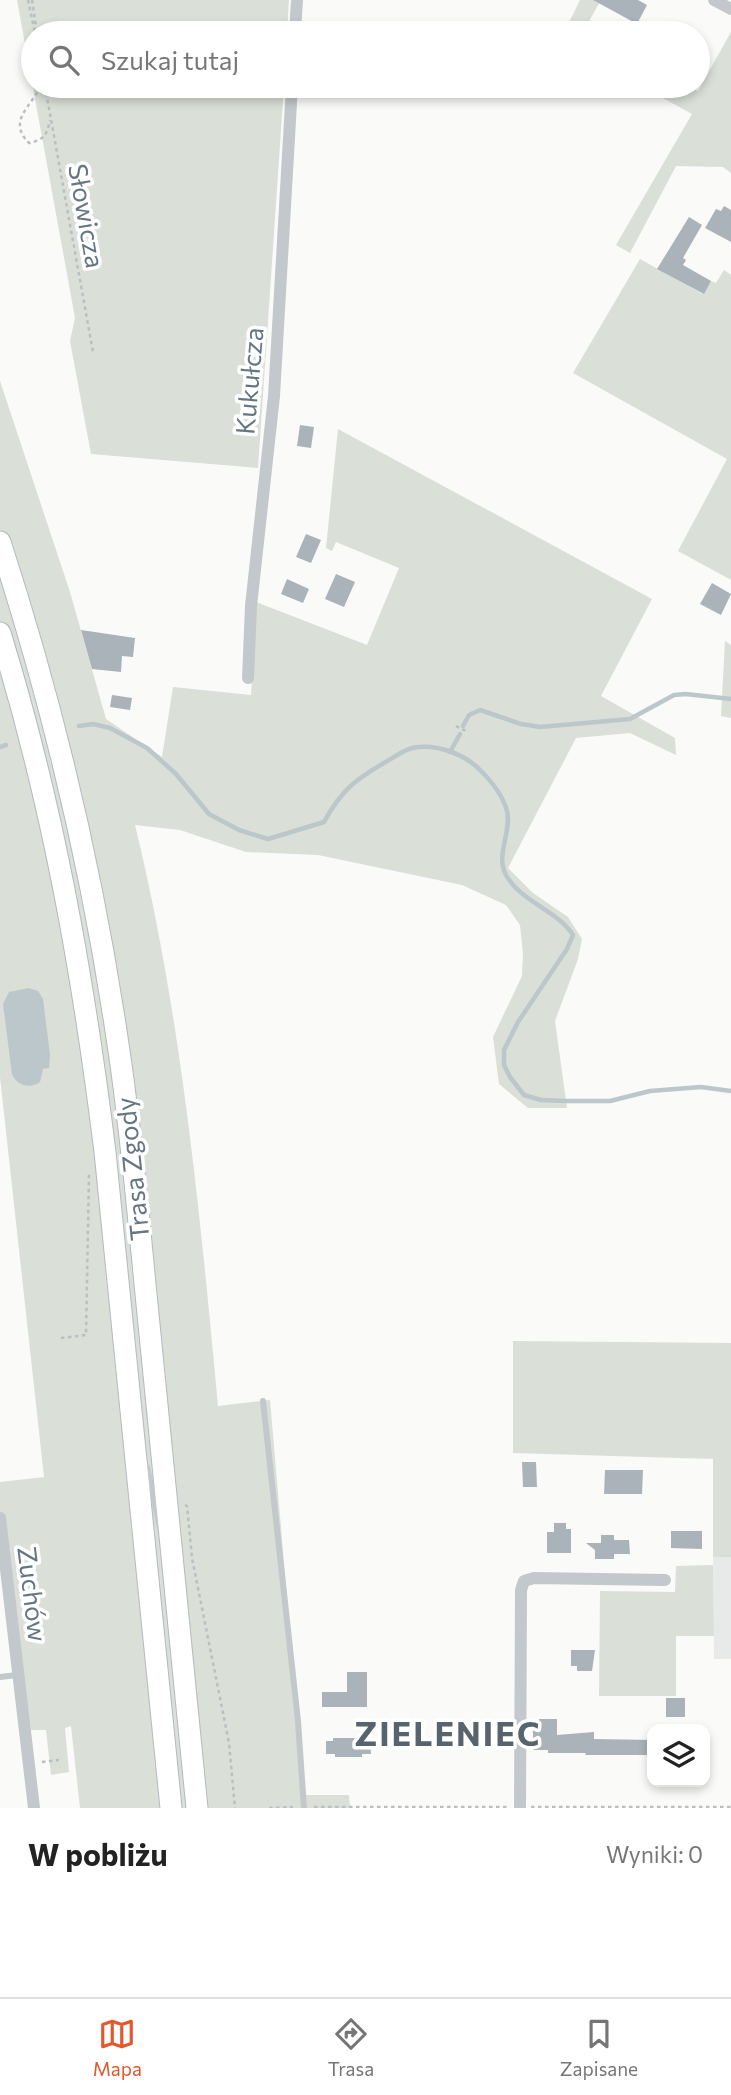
<!DOCTYPE html>
<html lang="pl">
<head>
<meta charset="utf-8">
<style>
	:root { --surface:#fff; --page:#f2f2f2; --text:#222; --muted:#767676; --line:#e0e0e0; --accent:#e4572e }
	body { margin:0; font-family:Commissioner,sans-serif; background:var(--page); color:var(--text) }
	.controls { position:absolute; right:21px; bottom:21px; display:grid; overflow:hidden; border-radius:14px; box-shadow:0 4px 10px #0003 }
	.controls button { width:63px; height:63px; display:grid; place-items:center; padding:0; border:0; border-bottom:2px solid var(--line); background:var(--surface); color:var(--text); font:35px sans-serif }
	.list { margin:0; padding:0; list-style:none }
	h2 { display:flex; justify-content:space-between; align-items:center; height:91px; margin:0; padding:0 28px; font-size:30px }
	h2 small { font-size:23px; font-weight:400; color:var(--muted) }
	.icon { flex:none; width:38px; height:38px; fill:none; stroke:currentColor; stroke-width:2; stroke-linecap:round; stroke-linejoin:round }
	.map { position:relative; flex:none; width:731px; height:1808px; overflow:hidden }
	.search { position:absolute; background:var(--surface); box-shadow:0 4px 10px #0003; left:21px; right:21px; top:21px; height:77px; display:flex; align-items:center; gap:18px; box-sizing:border-box; padding:0 24px; border-radius:38px; color:var(--muted); font-size:26px }
	.sheet { height:189px; background:var(--surface) }
	nav { display:flex; justify-content:space-around; align-items:center; box-sizing:border-box; height:98px; border-top:2px solid var(--line); background:var(--surface); font-size:19px; color:var(--muted) }
	nav a { display:grid; justify-items:center; gap:4px }
	nav .on { color:var(--accent) }
	.map>svg:first-child { display:block }
	.built { fill:#e8e9e9 }
	.green { fill:#dadfd7 }
	.water { fill:#bbc7cb }
	.lines { fill:none; stroke-linecap:round; stroke-linejoin:round }
	.stream { stroke:#bbc7cb; stroke-width:4.5 }
	.building { fill:#aab3b9 }
	.highway-casing { stroke:#b4b9bd; stroke-width:23 }
	.path { stroke:#bbbfc2; stroke-width:2.5; stroke-dasharray:3.5 3.5; stroke-linecap:butt }
	.lane { stroke:#c3c8cc; stroke-width:6 }
	.street { stroke:#c3c8cc; stroke-width:12 }
	.highway { stroke:#fff; stroke-width:21 }
	.labels { text-anchor:middle; stroke-width:7; stroke-linejoin:round; paint-order:stroke }
	.street-label { font-size:26px; fill:#657683; stroke:#fff }
	.district-label { font-size:33px; font-weight:bold; letter-spacing:2px; fill:#57646e; stroke:#fff }
</style>
</head>
<body>
<div class="map">
<svg width="731" height="1808" viewBox="0 0 731 1808">
	<rect width="100%" height="100%" fill="#fafaf8"/>
	<!-- built -->
	<path class="built" d="M713,1557H731V1659H714Z"/>
	<!-- green -->
	<g class="green">
		<path d="M17,0H289L287,33H33V86H284L258,468L91,454L70,341L75,318Z"/>
		<path d="M580,0H601L587,25L601,33H564Z"/>
		<path d="M731,32V173L723,167L676,166L630,253L616,245L692,114L641,86H687L698,91Z"/>
		<path d="M640,259L703,294L711,281L716,283L724,270L731,275V580L678,551L727,459L573,373Z"/>
		<path d="M0,381L70,592L106,719L162,757L173,687L251,695L256,602L367,645L399,568L336,542L332,551L326,548L338,429L652,599L601,696L675,738L676,755L630,733L576,738L508,868L533,893L568,917L582,939L578,959L555,1021L567,1108H528L499,1084L493,1037L522,976L523,954L520,925L506,905L462,885L318,855L246,852L180,830L135,825C181,1013 200,1213 218,1406L270,1400L304,1795H349L350,1808H80L71,1726L65,1728L69,1772L51,1775L46,1730H31L0,1513V1482L44,1477L0,1077Z"/>
		<path d="M725,641L731,645V718L721,716Z"/>
		<path d="M513,1341L731,1343V1557H713V1459L513,1453Z"/>
		<path d="M713,1565L714,1636H676V1696H599L600,1591L675,1592L676,1566Z"/>
	</g>
	<!-- water -->
	<path class="water" d="M29,988L38,991L43,999L50,1055L49,1068L43,1069L40,1082C30,1089 17,1086 12,1074L3,1004L9,992Z"/>
	<g class="lines">
		<!-- stream -->
		<g class="stream">
			<path d="M79,726L93,724L110,728L147,748L176,774L209,814L239,830L268,839L324,822C342,789 356,779 389,760C396,756 404,750 412,748C436,743 465,754 481,771C491,781 503,796 507,811C512,832 495,855 506,875C521,902 557,910 573,935L567,949L518,1022L504,1050V1065L510,1077L524,1095L541,1100L566,1101H610L650,1091L701,1087L731,1091"/>
			<path d="M463,726L469,715L480,710L521,724L540,727L630,719L674,695L686,694L731,699"/>
			<path d="M0,747L6,745"/>
			<path d="M450,752L460,734"/>
		</g>
	</g>
	<!-- building -->
	<g class="building">
		<path d="M593,0H638L647,5L637,24Z"/>
		<path d="M724,206L731,210V242L705,228L716,209L721,211Z"/>
		<path d="M689,217L702,225L683,258L686,260L683,265L711,281L704,294L657,269Z"/>
		<path d="M300,425L314,427L311,448L297,446Z"/>
		<path d="M306,534L321,540L311,563L296,557Z"/>
		<path d="M336,574L355,582L344,607L325,599Z"/>
		<path d="M287,579L309,589L303,603L281,594Z"/>
		<path d="M712,583L731,594L721,615L700,604Z"/>
		<path d="M81,630L135,638L133,657L122,656L121,672L92,669Z"/>
		<path d="M112,695L132,698L130,710L110,707Z"/>
		<path d="M522,1462H536L537,1487H523Z"/>
		<path d="M605,1470H643L642,1494H604Z"/>
		<path d="M554,1523H566V1529H571V1553H547V1532H554Z"/>
		<path d="M671,1531H702V1549L671,1548Z"/>
		<path d="M601,1535H614V1540H629L630,1554H614V1559H595V1550L586,1543H601Z"/>
		<path d="M571,1650H595L592,1671H577V1666H571Z"/>
		<path d="M347,1672H367V1707H322V1692H347Z"/>
		<rect x="666" y="1698" width="19" height="19"/>
		<path d="M539,1719H557V1735L594,1732V1739L652,1740V1755H585L586,1753H548V1750H533V1730H539Z"/>
		<path d="M333,1738H364V1741H370L371,1754H362V1757H335V1754H326V1741H333Z"/>
	</g>
	<g class="lines">
		<defs>
			<g id="highway">
				<path d="M0,542C54,708 94,878 119,1051C131,1131 138,1213 146,1294C164,1465 179,1637 197,1808"/>
				<path d="M0,633C53,805 83,974 105,1152L171,1808"/>
			</g>
		</defs>
		<!-- highway casing -->
		<use href="#highway" class="highway-casing"/>
		<!-- path -->
		<g class="path">
			<path d="M28,0L35,33"/>
			<path d="M32,0L37,33"/>
			<path d="M40,86C33,106 6,120 29,143C44,140 47,135 50,120"/>
			<path d="M45,86L93,352"/>
			<path d="M456,726L466,731"/>
			<path d="M61,1338L86,1335L89,1174"/>
			<path d="M185,1505L187,1506L192,1558L229,1743L235,1808"/>
			<path d="M42,1762L59,1760"/>
			<path d="M314,1807H507"/>
			<path d="M531,1807H731"/>
			<path d="M269,1808L293,1807"/>
		</g>
		<!-- lane -->
		<g class="lane">
			<path d="M263,1401L298,1721L304,1808"/>
			<path d="M147,1467L160,1528"/>
			<path d="M0,1677L17,1675"/>
		</g>
		<!-- street -->
		<g class="street">
			<path d="M714,0L731,9"/>
			<path d="M295,33L297,0"/>
			<path d="M248,678L251,606L274,396L292,86"/>
			<path d="M0,1518L34,1808"/>
			<path d="M520,1808L521,1590L524,1581L534,1578L665,1580"/>
		</g>
		<!-- highway -->
		<use href="#highway" class="highway"/>
	</g>
	<g class="labels">
		<!-- street labels -->
		<g class="street-label">
			<text transform="translate(86 216) rotate(80)" y="9">Słowicza</text>
			<text transform="translate(250 381) rotate(-85)" y="9">Kukułcza</text>
			<text transform="translate(133 1169) rotate(-96)" y="9">Trasa Zgody</text>
			<text transform="translate(32 1594) rotate(83)" y="9">Zuchów</text>
		</g>
		<!-- district labels -->
		<g class="district-label">
			<text x="448" y="1746">ZIELENIEC</text>
		</g>
	</g>
</svg>
<div class="controls">
<button><svg class="icon" aria-label="layers" viewBox="0 0 24 24"><path d="M12 4l9 5-9 5-9-5zM3 14l9 5 9-5"/></svg></button>
</div>
<div class="search"><svg class="icon" aria-label="search" viewBox="0 0 24 24"><circle cx="10" cy="10" r="6"/><path d="M15 15l6 6"/></svg>Szukaj tutaj</div>
</div>
<section class="sheet">
<h2>W pobliżu<small>Wyniki: 0</small></h2>
<ul class="list">
</ul>
</section>
<nav>
<a class="on"><svg class="icon" aria-label="map" viewBox="0 0 24 24"><path d="M3 6l6-2 6 2 6-2v14l-6 2-6-2-6 2zM9 4v14M15 6v14"/></svg>Mapa</a>
<a><svg class="icon" aria-label="directions" viewBox="0 0 24 24"><path d="M12 3l9 9-9 9-9-9zM9 14v-3h6M13 9l2 2-2 2"/></svg>Trasa</a>
<a><svg class="icon" aria-label="saved" viewBox="0 0 24 24"><path d="M7 4h10v16l-5-4-5 4z"/></svg>Zapisane</a>
</nav>
</body>
</html>
